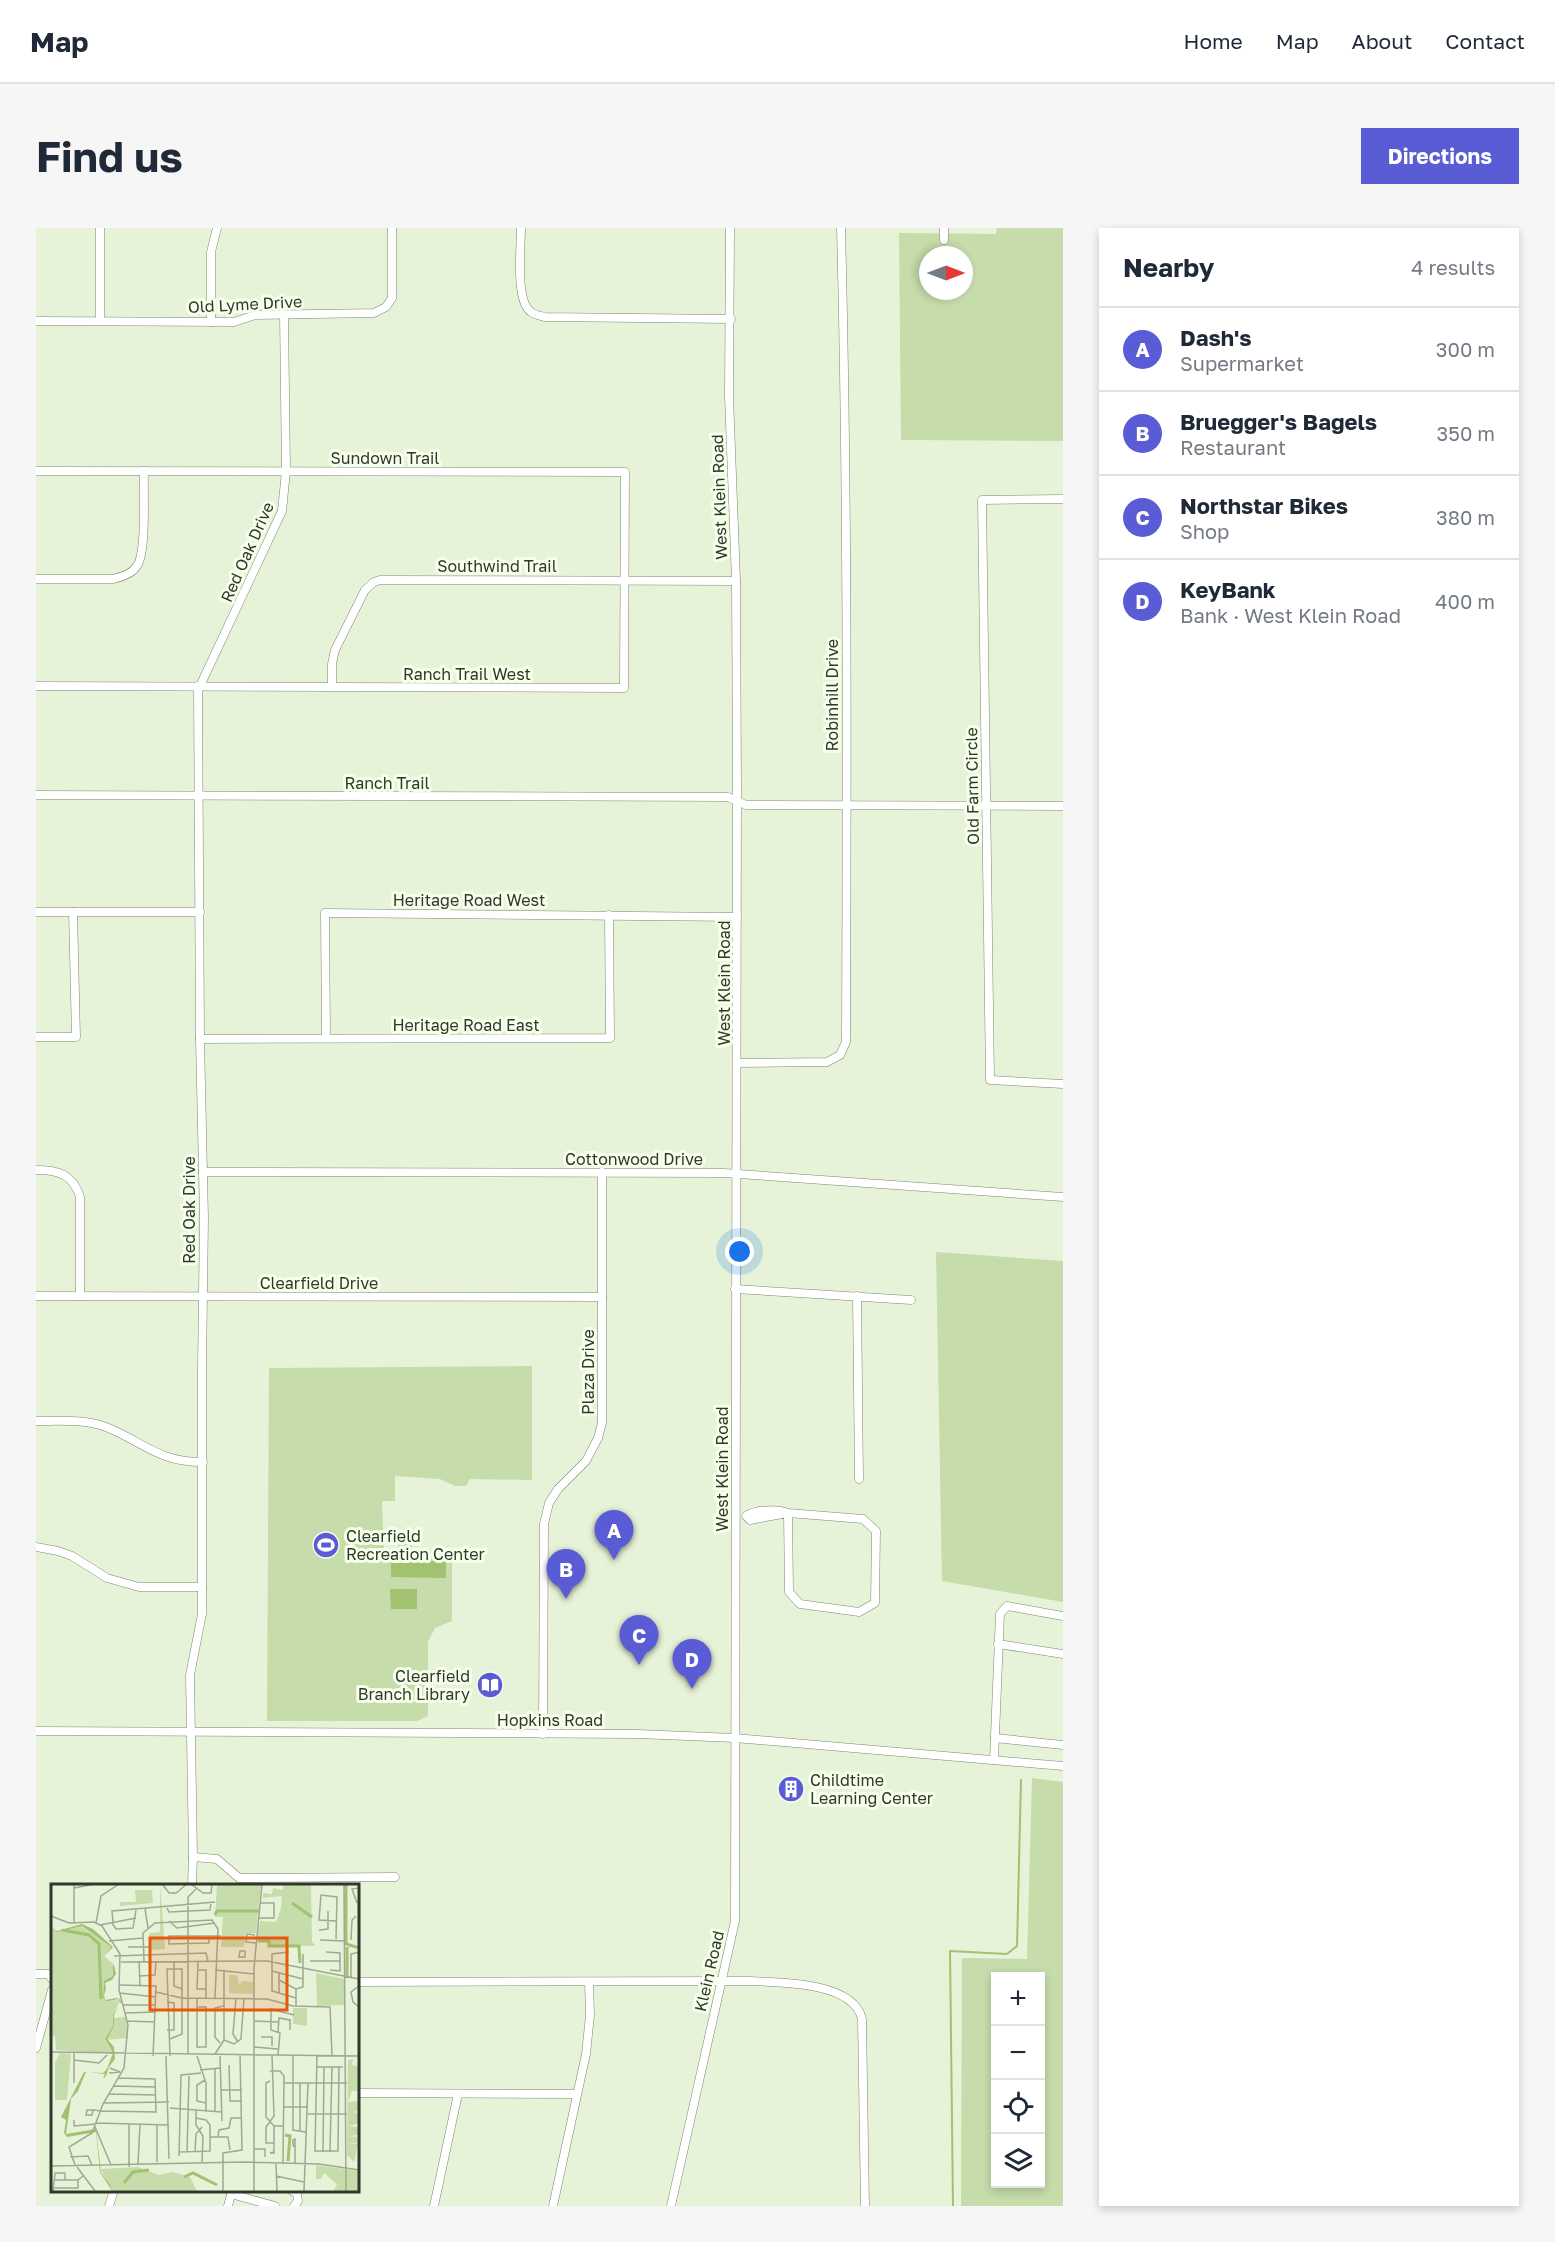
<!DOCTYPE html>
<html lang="en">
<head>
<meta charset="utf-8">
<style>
	:root { --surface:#fff; --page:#f6f6f7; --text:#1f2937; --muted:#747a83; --line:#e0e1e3; --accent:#595cd4 }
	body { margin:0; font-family:"Golos Text",sans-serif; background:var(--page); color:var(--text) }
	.controls { position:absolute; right:18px; bottom:18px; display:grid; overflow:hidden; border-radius:0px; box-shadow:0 3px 9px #0003 }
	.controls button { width:54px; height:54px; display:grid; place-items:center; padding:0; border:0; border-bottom:2px solid var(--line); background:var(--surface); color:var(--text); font:30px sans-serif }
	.compass { position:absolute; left:883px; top:18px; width:54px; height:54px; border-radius:50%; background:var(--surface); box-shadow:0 3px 9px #0003; rotate:90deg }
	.you { position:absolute; left:704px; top:1024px; width:21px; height:21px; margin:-15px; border:4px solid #fff; border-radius:50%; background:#1a73e8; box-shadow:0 0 0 9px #1a73e833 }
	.badge { display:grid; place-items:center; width:39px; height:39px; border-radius:50%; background:var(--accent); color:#fff; font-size:20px; font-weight:700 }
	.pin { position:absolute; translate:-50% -50px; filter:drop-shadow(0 2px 3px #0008) }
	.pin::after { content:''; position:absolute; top:32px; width:21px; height:18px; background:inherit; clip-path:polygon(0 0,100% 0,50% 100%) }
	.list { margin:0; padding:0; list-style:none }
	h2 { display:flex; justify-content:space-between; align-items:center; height:78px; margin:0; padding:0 24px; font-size:26px }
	h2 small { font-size:20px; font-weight:400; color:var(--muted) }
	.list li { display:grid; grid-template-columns:39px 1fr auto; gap:18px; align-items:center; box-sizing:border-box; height:84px; padding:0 24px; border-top:2px solid var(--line) }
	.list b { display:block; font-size:22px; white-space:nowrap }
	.list p { margin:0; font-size:20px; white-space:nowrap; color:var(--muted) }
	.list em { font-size:20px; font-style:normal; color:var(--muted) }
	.icon { flex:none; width:33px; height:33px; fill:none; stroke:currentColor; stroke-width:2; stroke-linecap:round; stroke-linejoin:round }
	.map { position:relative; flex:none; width:1027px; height:1978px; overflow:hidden; border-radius:0px }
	header { display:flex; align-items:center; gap:36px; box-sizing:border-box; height:84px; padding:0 30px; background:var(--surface); border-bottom:2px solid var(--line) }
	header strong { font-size:28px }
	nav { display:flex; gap:33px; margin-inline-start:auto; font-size:21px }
	.intro { display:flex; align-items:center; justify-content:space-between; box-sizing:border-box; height:144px; padding:0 36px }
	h1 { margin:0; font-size:42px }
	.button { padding:15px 27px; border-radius:0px; background:var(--accent); color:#fff; font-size:21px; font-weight:700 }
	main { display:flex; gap:36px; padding:0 36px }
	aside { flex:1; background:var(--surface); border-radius:0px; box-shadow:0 3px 9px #0003 }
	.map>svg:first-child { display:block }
	.green { fill:#c6dcaa; fill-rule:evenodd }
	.water { fill:#a0c271 }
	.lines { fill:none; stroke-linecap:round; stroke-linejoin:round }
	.stream { stroke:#a0c271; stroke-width:2 }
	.minor-casing { stroke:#7c876f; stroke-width:9 }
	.minor { stroke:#fff; stroke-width:8 }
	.labels { text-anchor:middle; stroke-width:6; stroke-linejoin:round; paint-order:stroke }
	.street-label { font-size:16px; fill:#32372c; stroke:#f5ffea }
	.poi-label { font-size:16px; fill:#32372c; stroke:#f5ffea; text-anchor:start }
	.inset-river { fill:none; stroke:#a0c271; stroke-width:3 }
	.inset-road { fill:none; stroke:#9fa893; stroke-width:1.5 }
	.view { fill:#e8590c; fill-opacity:0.15; stroke:#e8590c; stroke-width:3 }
	.inset-edge { fill:none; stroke:#32372c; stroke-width:3 }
</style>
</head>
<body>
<header>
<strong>Map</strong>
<nav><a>Home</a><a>Map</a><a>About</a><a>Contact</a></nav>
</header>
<div class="intro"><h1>Find us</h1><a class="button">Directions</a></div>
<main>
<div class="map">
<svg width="1027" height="1978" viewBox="0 0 1027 1978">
	<rect width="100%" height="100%" fill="#e7f3d8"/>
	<!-- green -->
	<g class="green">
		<path d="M961,0H1027V213L865,212L863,5L960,6ZM892,27H928V63H892Z"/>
		<path d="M900,1024L1027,1033V1374L906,1353Z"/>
		<path d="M496,1138V1252L434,1251L430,1258H419L404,1251L359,1248V1273H346L348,1323H362V1310H375L376,1323H416V1393L399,1400L392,1414V1488L381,1493H231L233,1140Z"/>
		<path d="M996,1550L1027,1554V1978H925L926,1730L991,1731ZM960,1748H1005V1956H960Z"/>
	</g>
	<!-- water -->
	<g class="water">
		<path d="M355,1333H410V1350L355,1349Z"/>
		<path d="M354,1361H381V1381H355Z"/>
	</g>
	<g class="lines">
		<!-- stream -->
		<path class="stream" d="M917,1978L914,1723L971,1726L981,1718L985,1552"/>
		<defs>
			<g id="minor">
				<path d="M64,0V92"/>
				<path d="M485,0C485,19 479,73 495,84C499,87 505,88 509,89L695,91"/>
				<path d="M908,0V12"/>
				<path d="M0,93L198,94L219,87L338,85L350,79L356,70V0"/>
				<path d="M175,94V24L181,0"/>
				<path d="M0,243L589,244L588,460L0,458"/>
				<path d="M1027,271L946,272L954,852L1027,856"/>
				<path d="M0,351H77C86,349 96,346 101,338C111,323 107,263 108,243"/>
				<path d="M164,458L246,283L250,243L248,86"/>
				<path d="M296,458V436L299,422L329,362L338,354L344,352L700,353"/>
				<path d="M0,567L692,569L710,577L1027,578"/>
				<path d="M0,684H164"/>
				<path d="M0,809H40L37,684"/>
				<path d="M290,810L289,685L701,689"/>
				<path d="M164,811L574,810L573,687"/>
				<path d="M701,835L791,834L804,827L810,814C811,543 812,271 805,0"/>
				<path d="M0,942C22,942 37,946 44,969V1068"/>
				<path d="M167,944L688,945L1027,969"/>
				<path d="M699,1061L875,1072"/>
				<path d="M0,1068L566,1069"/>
				<path d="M821,1068L823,1251"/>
				<path d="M0,1193C23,1193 48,1191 70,1199C108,1214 121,1234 167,1234"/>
				<path d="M752,1285L753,1364L764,1376L823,1384L839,1375L840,1303L827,1291L752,1285C742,1281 719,1281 710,1288L714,1292L752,1285"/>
				<path d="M0,1319L22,1323L36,1328L71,1350L103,1359H166"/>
				<path d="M962,1416L1027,1426"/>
				<path d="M0,1503L602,1506L699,1510L1027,1538"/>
				<path d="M507,1506L508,1296L513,1275L522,1261L550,1233L562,1210L566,1195V944"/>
				<path d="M959,1510L1027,1517"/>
				<path d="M958,1532L964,1386L971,1378L1027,1388"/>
				<path d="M157,1629L181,1631L203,1650L359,1649"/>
				<path d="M156,1657L157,1629L154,1447L166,1386V1142L168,990L164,811L162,458"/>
				<path d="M0,1746H12L16,1751"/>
				<path d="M321,1754L714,1753C744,1754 818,1754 826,1791L829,1978"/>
				<path d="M0,1820L16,1762"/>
				<path d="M321,1865L541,1866"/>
				<path d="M255,1962L261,1966L262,1973L258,1978"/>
				<path d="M195,1966L239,1978"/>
				<path d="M73,1978L78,1962"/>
				<path d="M192,1978L196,1963"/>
				<path d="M398,1978L422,1866"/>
				<path d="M517,1978L550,1826L554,1787L553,1754"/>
				<path d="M635,1978L699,1693L701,558L700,353L693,168L694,0"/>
			</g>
		</defs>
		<!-- minor casing -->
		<use href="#minor" class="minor-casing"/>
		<!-- minor -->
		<use href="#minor" class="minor"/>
	</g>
	<!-- icons -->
	<defs>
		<symbol id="stadium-disc" viewBox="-11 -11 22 22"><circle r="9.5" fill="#595cd4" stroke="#f5ffea"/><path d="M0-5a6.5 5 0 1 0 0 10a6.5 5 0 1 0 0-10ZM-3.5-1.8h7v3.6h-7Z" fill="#fff"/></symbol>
		<symbol id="library-disc" viewBox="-11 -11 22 22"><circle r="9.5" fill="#595cd4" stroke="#f5ffea"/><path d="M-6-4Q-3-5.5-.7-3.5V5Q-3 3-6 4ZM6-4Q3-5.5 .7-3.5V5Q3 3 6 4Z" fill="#fff"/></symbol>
		<symbol id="building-disc" viewBox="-11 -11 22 22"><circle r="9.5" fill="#595cd4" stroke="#f5ffea"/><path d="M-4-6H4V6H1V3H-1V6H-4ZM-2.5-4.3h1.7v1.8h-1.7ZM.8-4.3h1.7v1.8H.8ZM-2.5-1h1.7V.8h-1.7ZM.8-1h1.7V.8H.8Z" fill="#fff"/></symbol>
	</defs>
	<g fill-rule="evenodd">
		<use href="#stadium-disc" x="275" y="1302" width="30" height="30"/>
		<use href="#library-disc" x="439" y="1442" width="30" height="30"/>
		<use href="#building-disc" x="740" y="1546" width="30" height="30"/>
	</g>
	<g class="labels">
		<!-- street labels -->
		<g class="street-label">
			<text transform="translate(209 76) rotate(-3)" y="6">Old Lyme Drive</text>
			<text x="349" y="236">Sundown Trail</text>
			<text transform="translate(683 269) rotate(-92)" y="6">West Klein Road</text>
			<text transform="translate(211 324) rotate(-66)" y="6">Red Oak Drive</text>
			<text x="461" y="344">Southwind Trail</text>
			<text x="431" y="452">Ranch Trail West</text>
			<text transform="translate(796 467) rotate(-90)" y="6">Robinhill Drive</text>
			<text x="351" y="561">Ranch Trail</text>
			<text transform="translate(936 558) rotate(-91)" y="6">Old Farm Circle</text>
			<text x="433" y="678">Heritage Road West</text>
			<text transform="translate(688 755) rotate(-90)" y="6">West Klein Road</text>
			<text x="430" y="803">Heritage Road East</text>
			<text x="598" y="937">Cottonwood Drive</text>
			<text transform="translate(153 982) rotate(-90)" y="6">Red Oak Drive</text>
			<text x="283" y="1061">Clearfield Drive</text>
			<text transform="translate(552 1144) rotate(-90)" y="6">Plaza Drive</text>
			<text transform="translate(686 1241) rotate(-90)" y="6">West Klein Road</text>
			<text x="514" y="1498">Hopkins Road</text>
			<text transform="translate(673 1743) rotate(-77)" y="6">Klein Road</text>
		</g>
		<!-- poi labels -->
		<g class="poi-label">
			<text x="310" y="1314">Clearfield<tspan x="310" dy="18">Recreation Center</tspan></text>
			<text x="434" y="1454" text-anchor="end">Clearfield<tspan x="434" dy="18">Branch Library</tspan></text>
			<text x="774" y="1558">Childtime<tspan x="774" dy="18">Learning Center</tspan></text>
		</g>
	</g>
	<!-- overview -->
	<g transform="translate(15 1656)">
		<rect width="308" height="308" fill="#e7f3d8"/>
		<path d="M109,0L114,65L99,66L98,49L109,48ZM166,0H210L205,49H195L193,63H170L172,33H164ZM220,0H260L261,58L265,62L219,61V57L206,56L209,37L225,38L230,24L231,12L212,14V9L221,10L222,4L232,6V0ZM84,6H101L102,19L69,22V18H85ZM30,42L60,63L53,72L62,82V92L53,98L52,114L55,117L69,116L61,134L75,133L77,154L54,156L62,170L5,166L4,152L0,151V43L6,48ZM265,89L293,95V121L266,122ZM178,91H186L188,101L191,97L202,98L203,110L178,109ZM242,124H256V142L242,140ZM9,169L20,170L16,216H4V179ZM303,175L300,181L307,182V207H301L297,218L307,217V227L302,228L307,229V240L297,242L307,243V251L297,252L306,253L307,259L296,260H307L303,278L296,271L297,176ZM265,281L307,287V307H283L286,300L273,289L270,295H265ZM87,283L108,291L122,288L139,293L146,307H61L50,285Z" fill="#c6dcaa"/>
		<path d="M31,40L42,45L62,63L53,72L63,81L65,90L61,96L54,99L55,105L53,111L54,116L66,114L69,115L70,118L63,131V142L56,155L63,163L64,175L58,183L55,192L52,195L54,190L35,188L27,207L20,215L15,250L45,245L50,288L59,301L61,307L49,288L45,248L16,253L13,249L15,236L10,233L33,188L52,189L56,185L62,169L54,155L62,142V131L69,120L68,115L57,117H55L52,114L53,97L62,92V81L53,72L60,63L31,42L6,48L0,43L6,47Z" fill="#a0c271"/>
		<path class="inset-river" d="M295,0V60L308,64M241,19L261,33M164,31L166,27H208M11,46L38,51L48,60L50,115M207,57H218V62H248L249,79M296,92V63M234,251L239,252L237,277M133,293L142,289L166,301M73,299L82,288L98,286"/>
		<path class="inset-road" d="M140,0L152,9H160L161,0M293,0L295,307M112,1L118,9H125L136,0M23,4L44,0M306,19L301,5L308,4M116,24L118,28L159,26L160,18M94,25L97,44M0,32L18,39L43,38L51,42L69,70L68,106L77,141L73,184L52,220L41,249L18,263L24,281M208,34H223V19H209M118,37L126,44L164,39M285,37L268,36L270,11L286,13L285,55M62,38L61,27L164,18M45,39L50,12L68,0M61,39L65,45L82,44L85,26M23,40V0M49,41L85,34M268,46L277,45V27M204,51L196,50L195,58L205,59M139,52H118V60L158,59V52M139,52H170M269,56L293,57M300,56L301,36L305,32M58,57L92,54M77,63H100M189,67H194V73H188ZM238,68L221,70V107L245,114M275,68L289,69V87L279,86M63,72L155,69L157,77M88,77L89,101M93,77L92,49L104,39L161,36L167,45L164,114M123,77V102L131,105M147,77L146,105H155M259,77H289M70,78L216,77L308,95M147,86H155V114M164,86L203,90M221,87L252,95M88,92L104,91L105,77M300,94V70L308,68M228,96L245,105V122M69,101L105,102L102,172M308,102L300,108L302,118L308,123M245,105L252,103V70M105,108L131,114M69,109L105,113M228,110V88M131,114L216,115L242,122L279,123L281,171M146,114V163H151M185,114L182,150L187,158M72,121H105M147,123H155V163H151M74,129L105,128M76,137L104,138M203,137L227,138M116,146H123V119L116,118M227,148L228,134L239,136V146M210,153H221V162M119,155L131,150V85H116L119,172M173,156L183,160L190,155L193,114M169,159L164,153V124L172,122M203,163L227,165M0,168L308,172M137,170V13L145,5M164,170L173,156V86M221,171L223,232L215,243V259H223M227,171L229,149L220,146V125L243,131M242,171V246L255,248M266,171L264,267H287L288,183M115,172L118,275M146,172L155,199V228M169,172L171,237M23,176L48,179L56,171M178,181L179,217H191M266,183H292M149,186L169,184M219,187H229L233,192L232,279M58,189L69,188L59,184M154,196L146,201V217L155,219M219,197L215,199V233L223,242H232M23,199V169M233,199H296M249,199V247M62,202L105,203M171,206H191M58,210L105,211M53,219L118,218M233,223H257M119,224L171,228M42,226L41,231H35L36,226H44L49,227L105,228L104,195L67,194M145,227V241L152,252L151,278M164,228V184M257,230H296M23,236V242L45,240M45,239L118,241M106,241V278M223,242V269H219L223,268M44,243L60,281M159,253H177L179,266M167,253L168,246L178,244L180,234H191M243,263L242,261V256L244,255V279M203,265H214V273M128,268L159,267V241L155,236L145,234M136,268L138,192M144,268L145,250L151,243M272,268L273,183M279,268L281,183M128,272L130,191L150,189M19,273L37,272L41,281M225,279L226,307M87,280L89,240M0,282L193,278L268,280L308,286M26,283L44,307M78,283V240M225,292L253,298M3,296H27L32,292M2,304H27V296M2,307L4,289H14V296M172,307V269L191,266L189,171M203,307V84L211,0M253,307L257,199"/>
		<path class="view" d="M99,54H236V126H99Z"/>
		<rect width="308" height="308" class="inset-edge"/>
	</g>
</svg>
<div class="controls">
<button>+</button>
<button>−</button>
<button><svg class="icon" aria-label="locate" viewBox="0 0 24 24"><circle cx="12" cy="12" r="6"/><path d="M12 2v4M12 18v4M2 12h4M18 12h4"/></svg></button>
<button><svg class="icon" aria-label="layers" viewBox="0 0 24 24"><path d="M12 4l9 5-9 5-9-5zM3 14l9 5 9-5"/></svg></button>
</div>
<svg class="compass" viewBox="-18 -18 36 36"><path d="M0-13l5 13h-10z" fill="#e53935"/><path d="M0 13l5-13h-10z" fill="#747a83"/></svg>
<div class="you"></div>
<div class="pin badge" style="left:578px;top:1332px">A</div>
<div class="pin badge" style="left:530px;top:1371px">B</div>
<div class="pin badge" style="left:603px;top:1437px">C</div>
<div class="pin badge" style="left:656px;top:1461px">D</div>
</div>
<aside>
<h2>Nearby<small>4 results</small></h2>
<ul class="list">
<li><span class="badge">A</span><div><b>Dash's</b><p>Supermarket</p></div><em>300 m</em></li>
<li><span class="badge">B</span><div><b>Bruegger's Bagels</b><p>Restaurant</p></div><em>350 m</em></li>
<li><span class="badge">C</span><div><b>Northstar Bikes</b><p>Shop</p></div><em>380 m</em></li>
<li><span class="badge">D</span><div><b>KeyBank</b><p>Bank · West Klein Road</p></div><em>400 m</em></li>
</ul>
</aside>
</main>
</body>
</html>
